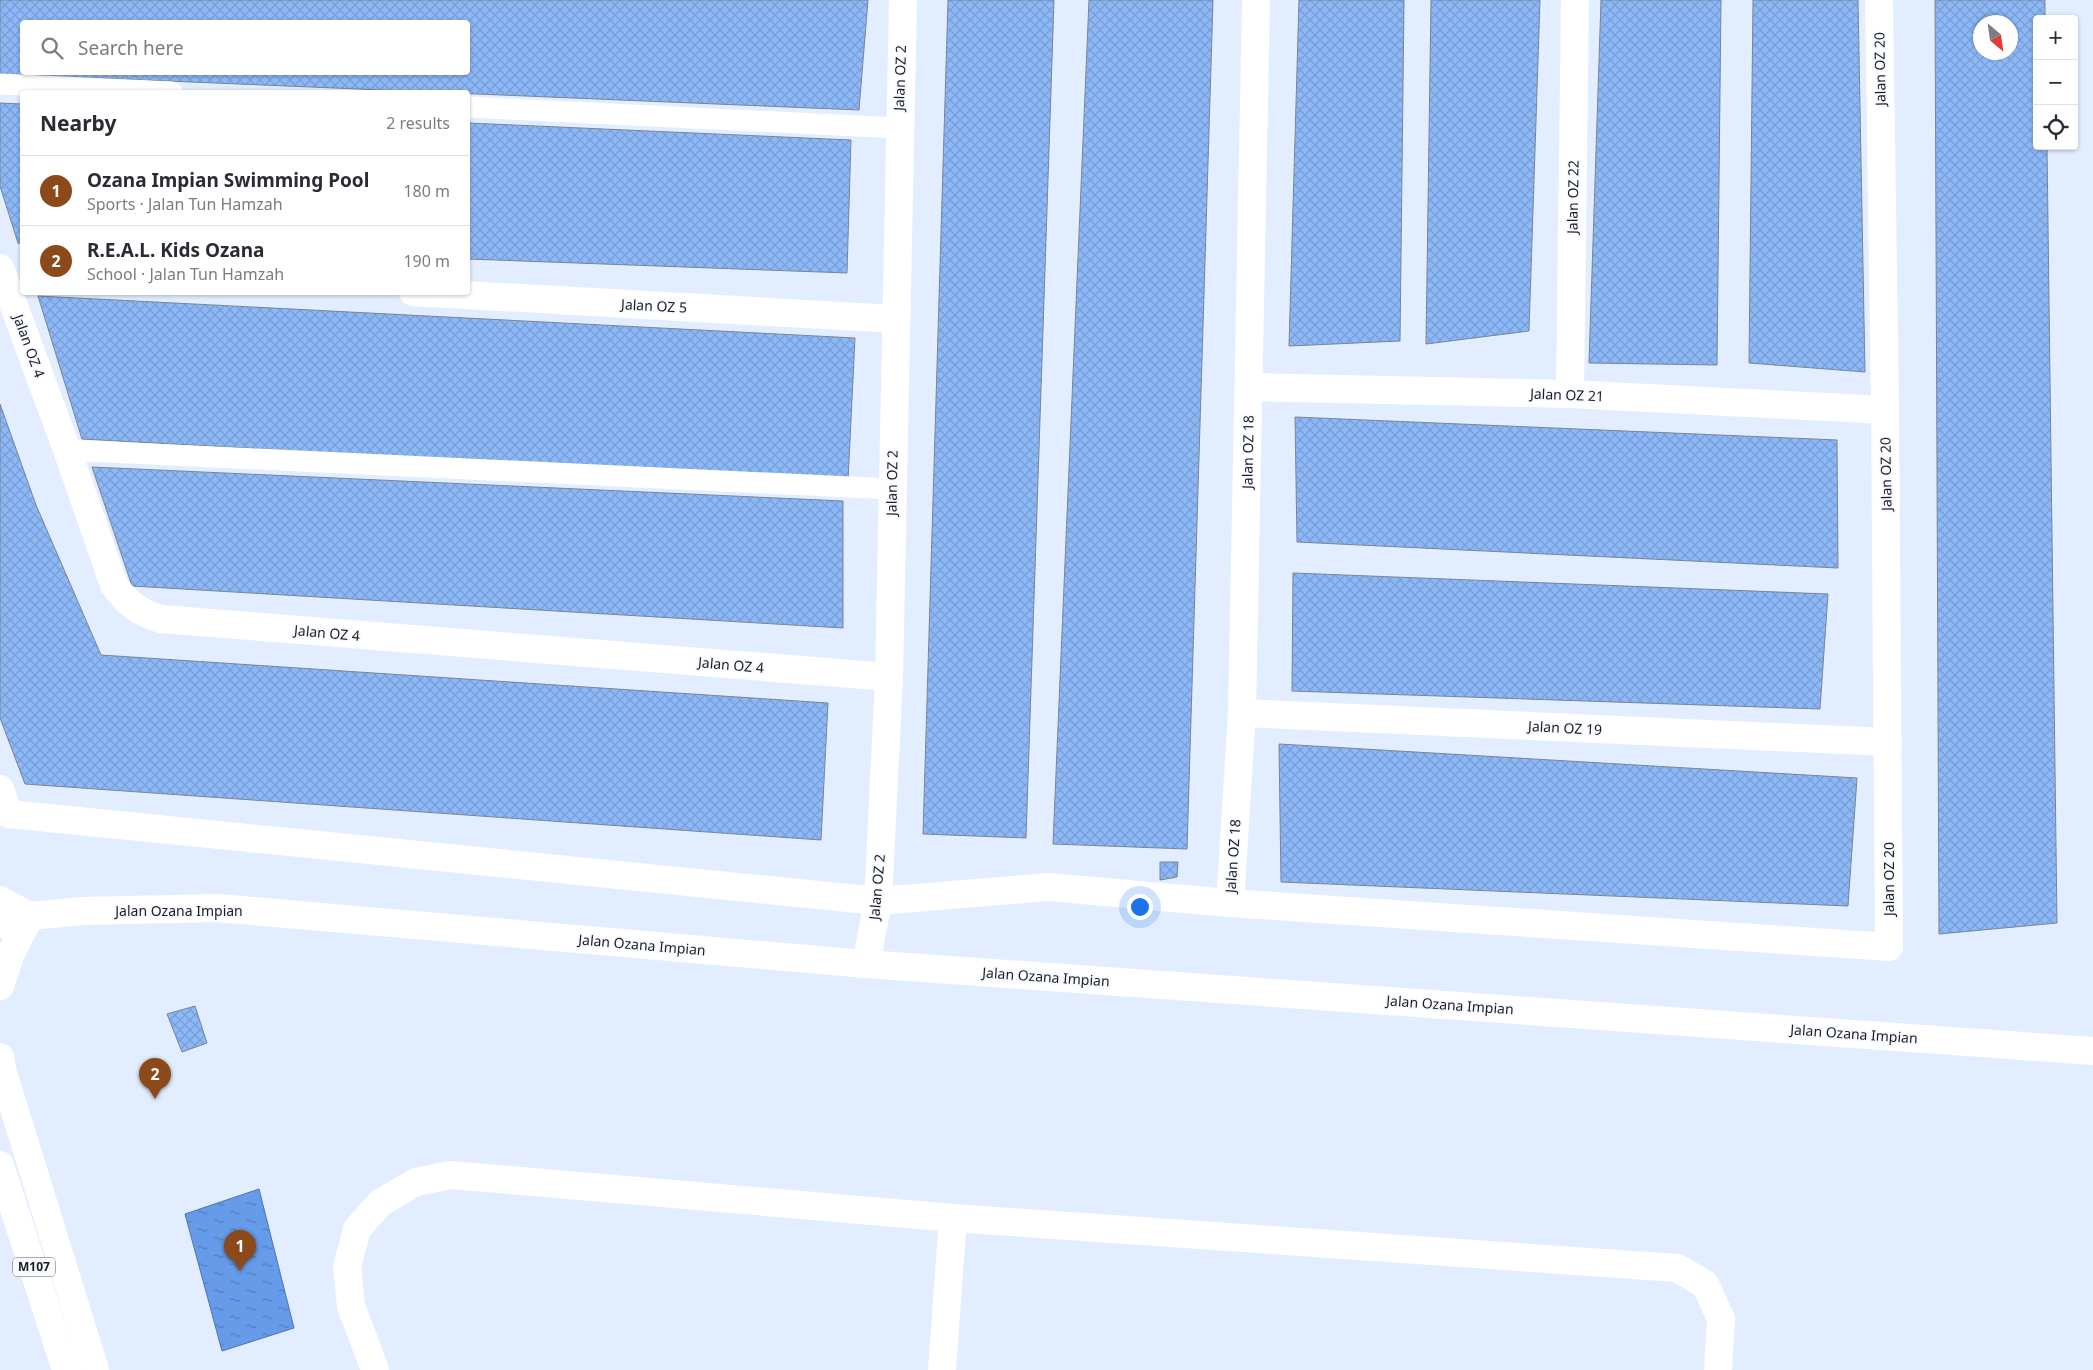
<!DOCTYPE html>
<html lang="en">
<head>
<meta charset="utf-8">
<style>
	:root { --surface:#fff; --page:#f2f2f3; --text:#2b2b33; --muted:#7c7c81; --line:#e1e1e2; --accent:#8c491a }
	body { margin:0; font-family:"Noto Sans",sans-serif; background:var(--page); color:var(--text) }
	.controls { position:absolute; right:15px; top:15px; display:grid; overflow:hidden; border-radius:5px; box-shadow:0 1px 4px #0004 }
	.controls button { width:45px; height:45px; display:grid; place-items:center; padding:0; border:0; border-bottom:1px solid var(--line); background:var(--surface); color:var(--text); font:25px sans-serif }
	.compass { position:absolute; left:1973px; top:15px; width:45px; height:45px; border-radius:50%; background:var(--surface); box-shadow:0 1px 4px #0004; rotate:151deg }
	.you { position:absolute; left:1139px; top:906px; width:18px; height:18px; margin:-12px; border:4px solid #fff; border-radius:50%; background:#1a73e8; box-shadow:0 0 0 8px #1a73e833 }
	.badge { display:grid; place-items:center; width:32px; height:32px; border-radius:50%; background:var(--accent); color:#fff; font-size:16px; font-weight:700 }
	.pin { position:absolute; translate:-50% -41px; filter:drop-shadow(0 1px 2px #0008) }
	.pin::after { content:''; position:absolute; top:26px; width:18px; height:15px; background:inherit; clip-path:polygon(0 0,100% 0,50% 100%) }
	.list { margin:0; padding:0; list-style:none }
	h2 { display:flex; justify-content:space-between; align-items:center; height:65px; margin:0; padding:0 20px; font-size:21px }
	h2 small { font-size:16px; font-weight:400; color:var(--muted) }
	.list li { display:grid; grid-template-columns:32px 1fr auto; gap:15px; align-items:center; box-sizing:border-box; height:70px; padding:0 20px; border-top:1px solid var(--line) }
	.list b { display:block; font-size:19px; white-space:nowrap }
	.list p { margin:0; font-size:16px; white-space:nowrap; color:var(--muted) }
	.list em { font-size:16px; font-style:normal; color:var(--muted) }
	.icon { flex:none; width:28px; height:28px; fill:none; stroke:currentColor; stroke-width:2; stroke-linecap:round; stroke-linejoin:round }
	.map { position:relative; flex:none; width:2093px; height:1370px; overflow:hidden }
	.search { position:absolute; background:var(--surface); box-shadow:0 1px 4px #0004; left:20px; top:20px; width:450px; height:55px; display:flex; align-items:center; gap:12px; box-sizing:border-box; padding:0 18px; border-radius:5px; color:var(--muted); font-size:19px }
	.panel { position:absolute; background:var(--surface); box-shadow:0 1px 4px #0004; left:20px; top:90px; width:450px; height:205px; border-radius:5px }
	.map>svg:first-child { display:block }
	.water { fill:url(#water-ripples); stroke:#4e75ae }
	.building { fill:url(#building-cross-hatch); stroke:#7a8494; fill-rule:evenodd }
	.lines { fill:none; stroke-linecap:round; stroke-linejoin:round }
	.lane { stroke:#fff; stroke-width:21 }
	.street { stroke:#fff; stroke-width:28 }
	.primary { stroke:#fff; stroke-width:28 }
	.labels { text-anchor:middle; stroke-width:4; stroke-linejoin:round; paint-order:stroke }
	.shield { fill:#f8fafe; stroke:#5c5f65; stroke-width:1 }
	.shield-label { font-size:12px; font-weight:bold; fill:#191d23 }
	.street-label { font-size:14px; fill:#191d23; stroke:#f8fafe }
</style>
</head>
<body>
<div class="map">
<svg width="2093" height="1370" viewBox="0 0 2093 1370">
	<defs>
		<pattern id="water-ripples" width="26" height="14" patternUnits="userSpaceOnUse" patternTransform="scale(1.25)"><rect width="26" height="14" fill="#659be9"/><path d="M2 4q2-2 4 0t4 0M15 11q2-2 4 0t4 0" fill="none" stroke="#527ebc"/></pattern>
		<pattern id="building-cross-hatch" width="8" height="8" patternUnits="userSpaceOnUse" patternTransform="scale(1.25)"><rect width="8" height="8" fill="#8cb8f8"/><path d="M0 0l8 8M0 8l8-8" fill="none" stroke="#789ed4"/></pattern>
	</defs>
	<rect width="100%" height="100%" fill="#e2eeff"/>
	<!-- water -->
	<path class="water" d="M259,1189L294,1328L222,1351L185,1214Z"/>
	<!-- building -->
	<g class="building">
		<path d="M0,0H868L859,110L0,74ZM22,22H468V72H22Z"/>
		<path d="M948,0H1054L1026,838L923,834Z"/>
		<path d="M1089,0H1213L1187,849L1053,844Z"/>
		<path d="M1299,0H1404L1400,341L1289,346Z"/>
		<path d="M1431,0H1540L1529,331L1426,344Z"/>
		<path d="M1601,0H1721L1717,365L1589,363Z"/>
		<path d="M1753,0H1858L1865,372L1749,363Z"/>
		<path d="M1935,0H2045V19H2037V146H2047L2057,923L1939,934ZM1980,22H2010V52H1980Z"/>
		<path d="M0,103L22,104V244L18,243L0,186Z"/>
		<path d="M468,123L851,140L847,273L468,259Z"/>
		<path d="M38,296L855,338L848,481L82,439Z"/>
		<path d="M0,404L36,505L101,655L828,703L821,840L25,784L0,718Z"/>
		<path d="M1295,417L1837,440L1838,568L1297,542Z"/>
		<path d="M92,467L843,501V628L132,586Z"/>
		<path d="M1293,573L1828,594L1820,709L1292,691Z"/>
		<path d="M1279,744L1857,778L1848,906L1281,882Z"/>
		<path d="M1160,862H1178L1177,877L1160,880Z"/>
		<path d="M195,1006L207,1043L182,1052L167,1014Z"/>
	</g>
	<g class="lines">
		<!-- lane -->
		<g class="lane">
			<path d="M0,84L172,92"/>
			<path d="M468,107L899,128"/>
			<path d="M67,450L892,489"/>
		</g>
		<!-- street -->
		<g class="street">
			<path d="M0,268L67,450L114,585C128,604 138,612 161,619L889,677"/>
			<path d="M413,292L896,319"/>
			<path d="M1249,387L1570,394L1885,410"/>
			<path d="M1570,394L1575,0"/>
			<path d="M1242,713L1888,742"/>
			<path d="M0,789L9,814L878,901L1048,887L1230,903L1889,947L1885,410L1879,0"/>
			<path d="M1230,903L1242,713L1256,0"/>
			<path d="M0,924L30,916L82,911L218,908L866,964L2093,1051"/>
			<path d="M866,964L878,901L889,677L903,0"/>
			<path d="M375,1370L351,1306L347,1267L357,1229L380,1203L416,1182L451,1175L953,1218L1677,1268L1705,1284L1721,1319L1718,1370"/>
			<path d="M942,1370L953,1218"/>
		</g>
		<!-- primary -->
		<g class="primary">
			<path d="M0,900L30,916L11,953L0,986"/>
			<path d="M0,1057L3,1073L95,1370"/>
			<path d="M0,1165L66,1370"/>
		</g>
	</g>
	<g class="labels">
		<!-- shield labels -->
		<rect class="shield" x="13" y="1257.5" width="42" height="19" rx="4"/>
		<g class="shield-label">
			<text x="34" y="1271">M107</text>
		</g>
		<!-- street labels -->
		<g class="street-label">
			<text transform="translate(1880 69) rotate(-91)" y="5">Jalan OZ 20</text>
			<text transform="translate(900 78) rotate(-88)" y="5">Jalan OZ 2</text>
			<text transform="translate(1573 197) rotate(-89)" y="5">Jalan OZ 22</text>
			<text transform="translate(654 306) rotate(3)" y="5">Jalan OZ 5</text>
			<text transform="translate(29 346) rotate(70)" y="5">Jalan OZ 4</text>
			<text transform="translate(1567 395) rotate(2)" y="5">Jalan OZ 21</text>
			<text transform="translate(1248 452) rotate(-89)" y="5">Jalan OZ 18</text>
			<text transform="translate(1886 474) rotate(-91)" y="5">Jalan OZ 20</text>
			<text transform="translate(892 483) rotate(-89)" y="5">Jalan OZ 2</text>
			<text transform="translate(327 633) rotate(5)" y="5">Jalan OZ 4</text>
			<text transform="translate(731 665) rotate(5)" y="5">Jalan OZ 4</text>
			<text transform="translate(1565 728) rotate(3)" y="5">Jalan OZ 19</text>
			<text transform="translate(1233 856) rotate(-86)" y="5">Jalan OZ 18</text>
			<text transform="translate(1889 879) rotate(-90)" y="5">Jalan OZ 20</text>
			<text transform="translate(877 887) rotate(-85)" y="5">Jalan OZ 2</text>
			<text x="179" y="916">Jalan Ozana Impian</text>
			<text transform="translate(642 945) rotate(5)" y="5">Jalan Ozana Impian</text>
			<text transform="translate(1046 977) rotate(4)" y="5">Jalan Ozana Impian</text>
			<text transform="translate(1450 1005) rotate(4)" y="5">Jalan Ozana Impian</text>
			<text transform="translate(1854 1034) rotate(4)" y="5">Jalan Ozana Impian</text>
		</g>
	</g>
</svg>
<div class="controls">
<button>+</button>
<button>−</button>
<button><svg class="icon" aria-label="locate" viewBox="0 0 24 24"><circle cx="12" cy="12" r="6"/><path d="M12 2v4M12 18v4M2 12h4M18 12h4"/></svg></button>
</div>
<svg class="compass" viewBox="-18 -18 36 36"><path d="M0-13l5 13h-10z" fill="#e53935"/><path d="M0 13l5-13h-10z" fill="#7c7c81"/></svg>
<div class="you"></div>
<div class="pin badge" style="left:240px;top:1271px">1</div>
<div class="pin badge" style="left:155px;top:1099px">2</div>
<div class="search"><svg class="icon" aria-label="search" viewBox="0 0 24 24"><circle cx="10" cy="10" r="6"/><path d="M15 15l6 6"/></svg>Search here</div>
<section class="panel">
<h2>Nearby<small>2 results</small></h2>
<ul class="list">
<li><span class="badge">1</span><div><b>Ozana Impian Swimming Pool</b><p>Sports · Jalan Tun Hamzah</p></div><em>180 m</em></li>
<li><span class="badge">2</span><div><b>R.E.A.L. Kids Ozana</b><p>School · Jalan Tun Hamzah</p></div><em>190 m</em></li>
</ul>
</section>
</div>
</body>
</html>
